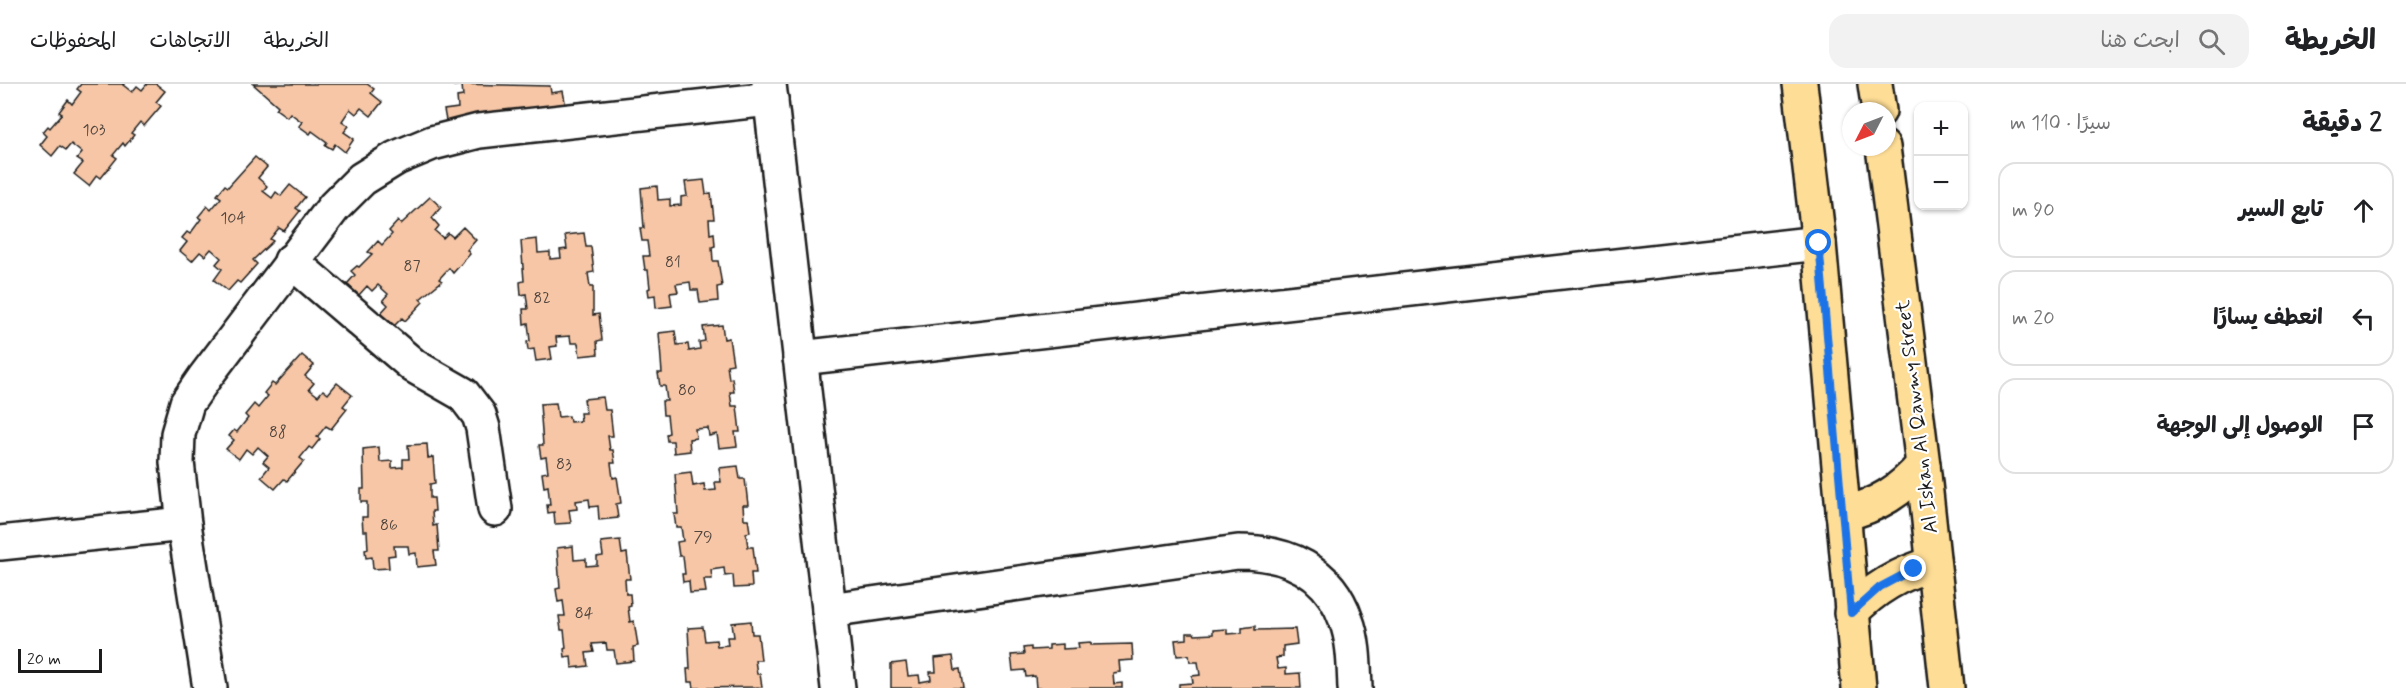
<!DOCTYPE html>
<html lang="ar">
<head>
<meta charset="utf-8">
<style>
	:root { --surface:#fff; --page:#f2f2f2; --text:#202124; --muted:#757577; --line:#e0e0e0 }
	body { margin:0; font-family:Mynerve,"Playpen Sans Arabic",sans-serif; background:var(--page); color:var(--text); direction:rtl }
	.controls { position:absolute; right:18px; top:18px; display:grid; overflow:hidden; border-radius:12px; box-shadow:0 2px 4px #0004 }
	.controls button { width:54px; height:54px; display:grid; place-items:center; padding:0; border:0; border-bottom:2px solid var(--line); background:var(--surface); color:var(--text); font:30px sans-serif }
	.compass { position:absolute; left:1842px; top:18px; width:54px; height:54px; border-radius:50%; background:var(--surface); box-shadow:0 2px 4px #0004; rotate:228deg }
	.scale { position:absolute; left:18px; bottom:15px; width:84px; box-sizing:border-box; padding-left:6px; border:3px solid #1c1c1c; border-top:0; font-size:16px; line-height:21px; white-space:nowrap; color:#1c1c1c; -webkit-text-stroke:4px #fff; paint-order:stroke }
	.stop { position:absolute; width:18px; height:18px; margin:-14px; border:4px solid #1a73e8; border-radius:50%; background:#fff }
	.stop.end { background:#1a73e8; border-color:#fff; box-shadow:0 2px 6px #0008 }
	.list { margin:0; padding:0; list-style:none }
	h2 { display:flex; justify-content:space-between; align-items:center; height:78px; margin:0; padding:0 24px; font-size:26px }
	h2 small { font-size:20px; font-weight:400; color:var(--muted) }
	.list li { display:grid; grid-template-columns:39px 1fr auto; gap:18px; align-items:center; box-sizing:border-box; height:96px; margin:0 12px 12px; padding:0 12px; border:2px solid var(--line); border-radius:18px }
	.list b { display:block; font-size:22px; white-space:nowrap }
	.list em { font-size:20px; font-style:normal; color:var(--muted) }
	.icon { flex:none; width:33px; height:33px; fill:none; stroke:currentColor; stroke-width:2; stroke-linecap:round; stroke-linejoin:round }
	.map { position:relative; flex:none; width:1986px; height:604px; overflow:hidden; direction:ltr }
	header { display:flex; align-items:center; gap:36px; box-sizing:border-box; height:84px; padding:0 30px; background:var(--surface); border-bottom:2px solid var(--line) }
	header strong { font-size:28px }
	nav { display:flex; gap:33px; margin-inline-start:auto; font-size:21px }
	.search { width:420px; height:54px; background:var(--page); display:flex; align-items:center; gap:15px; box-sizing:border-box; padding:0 21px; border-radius:18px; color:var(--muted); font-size:22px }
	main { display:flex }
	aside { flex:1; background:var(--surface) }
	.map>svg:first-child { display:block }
	.building { fill:#f6c6a6; stroke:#1c1c1c; stroke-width:1.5 }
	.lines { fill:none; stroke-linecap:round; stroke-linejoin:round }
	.minor-casing { stroke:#1c1c1c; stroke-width:38 }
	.major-casing { stroke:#1c1c1c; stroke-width:38 }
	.minor { stroke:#fff; stroke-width:33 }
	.major { stroke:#fedd96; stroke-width:33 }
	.route { stroke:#1a73e8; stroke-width:8 }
	.labels { text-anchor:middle; stroke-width:4.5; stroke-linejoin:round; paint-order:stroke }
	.number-label { font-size:16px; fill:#52463e }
	.street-label { font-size:20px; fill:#1c1c1c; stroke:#fff }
</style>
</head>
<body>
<header>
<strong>الخريطة</strong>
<div class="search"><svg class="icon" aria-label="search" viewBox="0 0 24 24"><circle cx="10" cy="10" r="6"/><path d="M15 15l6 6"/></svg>ابحث هنا</div>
<nav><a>الخريطة</a><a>الاتجاهات</a><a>المحفوظات</a></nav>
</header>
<main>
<aside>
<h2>2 دقيقة<small>سيرًا · 110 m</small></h2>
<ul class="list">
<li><svg class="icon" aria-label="ahead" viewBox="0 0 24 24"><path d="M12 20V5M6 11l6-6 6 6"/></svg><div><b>تابع السير</b></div><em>90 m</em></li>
<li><svg class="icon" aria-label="left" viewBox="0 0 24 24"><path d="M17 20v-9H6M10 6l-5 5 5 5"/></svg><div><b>انعطف يسارًا</b></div><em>20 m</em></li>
<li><svg class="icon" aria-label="arrive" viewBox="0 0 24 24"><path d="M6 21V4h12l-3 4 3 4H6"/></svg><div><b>الوصول إلى الوجهة</b></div></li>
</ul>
</aside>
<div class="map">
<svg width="1986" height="604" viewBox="0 0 1986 604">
	<rect width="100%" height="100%" fill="#fff"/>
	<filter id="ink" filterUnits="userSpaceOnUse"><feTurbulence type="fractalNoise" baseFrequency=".0167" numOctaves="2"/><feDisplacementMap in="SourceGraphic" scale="12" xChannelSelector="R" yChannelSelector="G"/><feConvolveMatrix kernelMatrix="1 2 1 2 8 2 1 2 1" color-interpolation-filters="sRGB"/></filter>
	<g filter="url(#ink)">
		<!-- building -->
		<g class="building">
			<path d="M81,0H124L123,1L132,8L137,2L142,6L147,0H156L165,7L156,18L161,22L144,42L140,38L131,49L134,51L125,62L123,59L113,71L117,74L101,94L97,91L89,102L74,90L83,79L77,75L82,69L71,60L66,66L60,62L52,72L40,61L47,52L43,48L48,42L50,44L62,30L59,28L68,16L72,20L81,8L77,5Z"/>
			<path d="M253,0H367L374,5L371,9L382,18L371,32L361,24L356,30L350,25L342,37L349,42L344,48L354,55L345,68L335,60L332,65L325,61L327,58L312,47L310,50L299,42L302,38L290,29L287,33L276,25L278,22Z"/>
			<path d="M454,0L550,2L551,9L563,7L566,23L447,42L444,26L458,24L457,13L463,12L462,1L454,2Z"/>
			<path d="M255,73L267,83L258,94L267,102L263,107L272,114L276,108L281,112L290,101L305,113L296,124L300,127L284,147L279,144L270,155L273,157L253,176L257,180L240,199L237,197L228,207L214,196L222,185L216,180L221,174L211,165L205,172L200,168L192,177L180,167L187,158L182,154L187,148L190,150L201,135L198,133L207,122L211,126L221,114L217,111L225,101L228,103Z"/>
			<path d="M704,96L706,110L711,109L714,135H709L710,150L714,149L715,162L712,163L713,177H718L722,202L717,203L718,217L700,219L698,206H691L690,198L676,200L678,208L670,209L672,222L656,224L655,211L649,212L648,205L650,204L648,186H645L643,172H649L647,157H642L640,144H644L641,104L657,102L658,116L670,115V122L681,121V113L687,112L685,98Z"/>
			<path d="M430,113L441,123L432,134L439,142L435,147L443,154L448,149L453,153L463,143L476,156L467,166L470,170L453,189L449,184L439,195L442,197L420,215L423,218L405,237L402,234L392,244L379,231L388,221L383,216L388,210L378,201L372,207L367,202L359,211L347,200L355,191L351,187L357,182L359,183L372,170L368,168L378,157L382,161L392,150L389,147L398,137L401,140Z"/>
			<path d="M584,149L586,163H591L594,188L588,189L590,203H593V231L599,230L602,256L597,257L598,270L580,272L578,259H571L570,252L556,253L557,262L550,263L552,275L536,277L534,265L528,266L527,258L530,257L528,239L524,240L523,225H528L526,210L521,211L520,198L524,197L521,157L537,155L538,169L550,168V175L561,174L560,166L567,165L565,151Z"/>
			<path d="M722,241L724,255L729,254L733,280L727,281L729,295L732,294L734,308H730L732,322H737L740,348H735L737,362L719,364L717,350L709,352L708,344L695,345L696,354L689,355L690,367L674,369L673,357H667L666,350L669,349L667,331H663L662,317H667L665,302H660L658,289H662L659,249L675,247L677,261L688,260L689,267L700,265L699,258L705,257L703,243Z"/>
			<path d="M302,271L314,281L305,292L314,299L309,305L318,312L323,306L328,310L337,299L352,311L343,322L347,325L331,345L326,342L317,353L320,355L312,365L309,363L300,374L304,377L287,397L284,395L275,405L261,393L269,383L263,378L268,372L258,363L252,370L246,365L239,375L226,365L234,356L229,352L234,346L237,348L248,334L245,331L254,320L258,324L268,312L264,309L272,299L275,301Z"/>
			<path d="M603,313L605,326H610L613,352H608L610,366H613L615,379H611L613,394L617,393L621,419L616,420L618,434L599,436L598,422L590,423L589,415L576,417L577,425L569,426L571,439L555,440L554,428L548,429L547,421H550L548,402L544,403L542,389L548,388L546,373L541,374L539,361H543L540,320L556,319L558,333L569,332L570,338L581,337L580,329H586L584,315Z"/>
			<path d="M427,360L428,374L433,373L435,399L430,400V414H434L435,427H432L433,442L437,441L439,467H434L436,481L417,483L416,469L409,470L408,462H394L395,471L388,472L389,484L373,485L372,473L366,474L365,466L368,465L367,447H363L362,433H367V418H361V405H364L363,365L379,363L380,378L392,377V384L403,383V375H409L408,361Z"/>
			<path d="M738,382L740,395H745L748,421H743L744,435H748L750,448L746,449L748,463H753L756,489H751L752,503L734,504L733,491L725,492L724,484L711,486L712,495H704L706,508L690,509L689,497L683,498L682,490H685L683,472H679L677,458L683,457L681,443H676L674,430H678L675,390L691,388L693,402L704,400L705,407L716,406L715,398H721L719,384Z"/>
			<path d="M620,456L622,470L627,469L630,495H625L626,510H630L631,522L628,523L630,538L634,537L638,562L633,563L634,577L616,579L614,566H607L606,559L592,560L594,568L586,569L588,582L572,584L571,572L565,573L564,565L566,564L564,546H561L559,532H565L563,517L558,518L556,505L560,504L557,464L573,462L574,476L586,475V482L597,481V473L603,472L601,458Z"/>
			<path d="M751,537L752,550H758L761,576H755L757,590H760L762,603L694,604L693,598H688L687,585H690L688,544L703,543L705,557L716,556L717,562L728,561L727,553H734L732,539Z"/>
			<path d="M1255,542V546L1295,545L1297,560L1283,562V573L1276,574L1278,585L1286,584V590L1300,589L1301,604H1179V600L1193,599L1192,592L1200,591L1198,578H1190L1189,571L1177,572L1175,556L1187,555V549H1194L1195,551L1213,550V546L1227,545V550L1242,549V544Z"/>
			<path d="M1091,558V561L1132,560L1133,576L1119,577L1120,588L1113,589L1114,600L1122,599V604H1036L1035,592L1026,593L1025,586L1013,587L1011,571L1024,570L1023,564L1031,563V566L1049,565V561L1063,560V565L1079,564L1078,559Z"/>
			<path d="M953,572L955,586L960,585L963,604H891V580L906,578L908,592L919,591L920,598L931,596L930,588H936L935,574Z"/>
		</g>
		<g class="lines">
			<defs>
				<g id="minor">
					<path d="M769,0L838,604"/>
					<path d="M291,177L414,282L463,310L479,331L483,344L495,425"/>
					<path d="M800,274L1819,159"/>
					<path d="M0,459L184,440"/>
					<path d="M829,526L1238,468C1287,468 1329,486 1346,536C1354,557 1354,581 1355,604"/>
					<path d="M210,604L184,440L177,378L178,350L187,319L205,293L334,123L362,95L396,74L432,59L479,47L771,15"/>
				</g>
				<g id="major">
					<path d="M1800,0L1819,159L1859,604"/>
					<path d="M1875,0L1879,27"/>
					<path d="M1883,63L1923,381L1947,604"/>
					<path d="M1843,430C1877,422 1901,407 1923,381"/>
					<path d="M1851,529C1874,504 1900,489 1933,480"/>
				</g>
			</defs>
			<!-- minor casing -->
			<use href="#minor" class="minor-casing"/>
			<!-- major casing -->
			<use href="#major" class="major-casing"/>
			<!-- minor -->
			<use href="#minor" class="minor"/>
			<!-- major -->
			<use href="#major" class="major"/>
		</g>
	</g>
	<g class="lines" filter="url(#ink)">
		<!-- route -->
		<path class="route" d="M1819,159L1851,529L1880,503L1914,485"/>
	</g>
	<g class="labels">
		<!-- number labels -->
		<g class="number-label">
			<text x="94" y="51">103</text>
			<text x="233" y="139">104</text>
			<text x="673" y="183">81</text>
			<text x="412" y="187">87</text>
			<text x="542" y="219">82</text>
			<text x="687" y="311">80</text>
			<text x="278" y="353">88</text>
			<text x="564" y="385">83</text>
			<text x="389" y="446">86</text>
			<text x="703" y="458">79</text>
			<text x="584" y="534">84</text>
		</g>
		<!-- street labels -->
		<g class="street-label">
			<text transform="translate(1916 333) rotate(-97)" y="7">Al Iskan Al Qawmy Street</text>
		</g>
	</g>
</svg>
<div class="controls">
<button>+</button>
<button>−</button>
</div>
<svg class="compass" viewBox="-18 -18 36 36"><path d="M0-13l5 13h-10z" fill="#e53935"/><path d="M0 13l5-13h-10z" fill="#757577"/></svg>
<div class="scale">20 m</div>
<div class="stop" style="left:1819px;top:159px"></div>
<div class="stop end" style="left:1914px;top:485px"></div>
</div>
</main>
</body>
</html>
